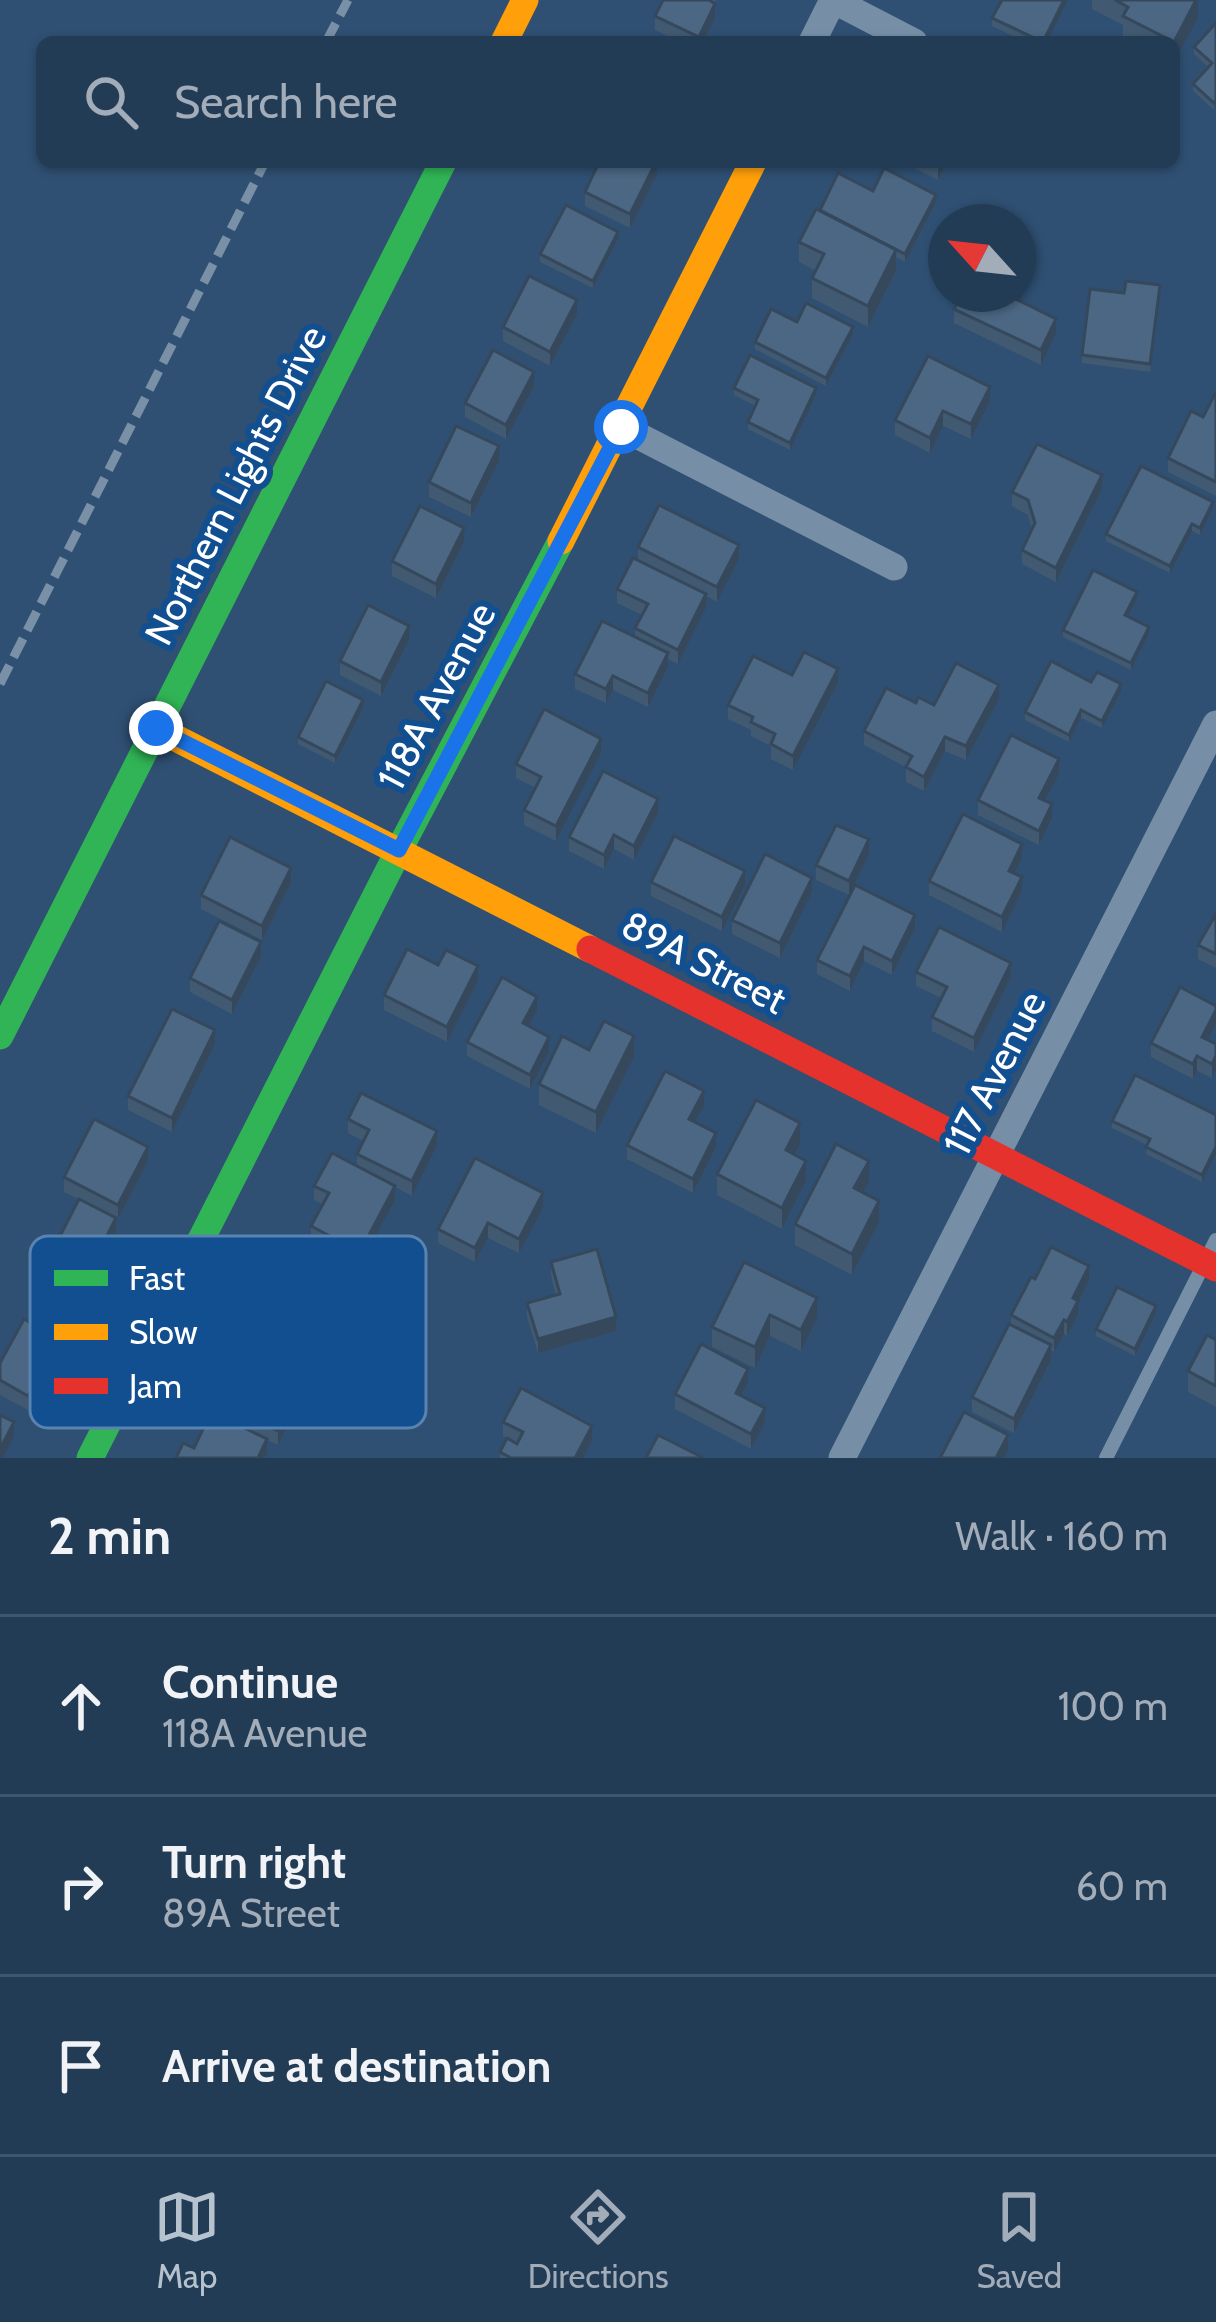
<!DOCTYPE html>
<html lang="en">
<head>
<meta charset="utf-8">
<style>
	:root { --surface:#233c56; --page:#2f4760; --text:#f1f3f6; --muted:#a3adb9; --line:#40566c; --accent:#b6c2ce }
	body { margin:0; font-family:Cabin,sans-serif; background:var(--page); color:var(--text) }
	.compass { position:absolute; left:928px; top:204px; width:108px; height:108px; border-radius:50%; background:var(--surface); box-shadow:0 3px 9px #0004; rotate:297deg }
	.stop { position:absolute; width:36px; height:36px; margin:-27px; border:9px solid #1a73e8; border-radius:50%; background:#fff }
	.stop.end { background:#1a73e8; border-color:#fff; box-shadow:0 3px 12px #0008 }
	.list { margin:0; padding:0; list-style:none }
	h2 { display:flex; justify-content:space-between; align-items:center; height:156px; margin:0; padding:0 48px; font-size:51px }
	h2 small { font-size:39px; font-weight:400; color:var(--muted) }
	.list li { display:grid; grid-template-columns:78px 1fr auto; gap:36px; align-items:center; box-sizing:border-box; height:180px; padding:0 48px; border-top:3px solid var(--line) }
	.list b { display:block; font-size:45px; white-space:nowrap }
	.list p { margin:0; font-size:39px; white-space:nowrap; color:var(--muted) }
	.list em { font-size:39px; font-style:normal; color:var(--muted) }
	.icon { flex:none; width:66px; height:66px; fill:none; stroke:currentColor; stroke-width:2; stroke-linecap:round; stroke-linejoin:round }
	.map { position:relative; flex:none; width:1216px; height:1458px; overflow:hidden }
	.search { position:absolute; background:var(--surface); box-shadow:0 3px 9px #0004; left:36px; right:36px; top:36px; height:132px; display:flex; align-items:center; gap:30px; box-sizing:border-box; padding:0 42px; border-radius:18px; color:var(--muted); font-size:45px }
	.sheet { height:696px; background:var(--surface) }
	nav { display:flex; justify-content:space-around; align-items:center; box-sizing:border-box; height:168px; border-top:3px solid var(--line); background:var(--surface); font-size:33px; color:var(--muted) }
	nav a { display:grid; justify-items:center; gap:6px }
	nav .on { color:var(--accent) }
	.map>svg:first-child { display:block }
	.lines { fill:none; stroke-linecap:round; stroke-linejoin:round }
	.lane { stroke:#768fa7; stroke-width:14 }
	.street { stroke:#768fa7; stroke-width:27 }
	.fast { stroke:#30b455; stroke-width:27 }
	.slow { stroke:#ff9f0a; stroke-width:27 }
	.jam { stroke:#e5322d; stroke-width:27 }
	.rail { stroke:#7990a6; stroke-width:9; stroke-dasharray:21 9; stroke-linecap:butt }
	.wall { fill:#415971 }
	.shaded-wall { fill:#35485c }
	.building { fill:#4c6783; stroke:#35485c; stroke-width:3 }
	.route { stroke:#1a73e8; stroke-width:15 }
	.labels { text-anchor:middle; stroke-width:12; stroke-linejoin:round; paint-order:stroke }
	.street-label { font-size:39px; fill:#fff; stroke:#124f90 }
	.key { fill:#124f90; stroke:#5984b1; stroke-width:3 }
	.key-label { font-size:33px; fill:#fff }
</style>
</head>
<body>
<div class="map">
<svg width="1216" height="1458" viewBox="0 0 1216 1458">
	<rect width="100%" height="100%" fill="#2f5073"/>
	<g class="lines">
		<!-- lane -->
		<path class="lane" d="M1106,1458L1216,1240"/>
		<!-- street -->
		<g class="street">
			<path d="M812,42L833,0L914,42"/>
			<path d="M621,427L894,567"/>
			<path d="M193,1253L410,1362"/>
			<path d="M842,1458L1216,724"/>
		</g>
		<!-- fast -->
		<g class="fast">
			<path d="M0,1036L443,162"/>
			<path d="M90,1458L399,850L561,541"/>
		</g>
		<!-- slow -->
		<g class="slow">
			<path d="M504,42L525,0"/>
			<path d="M561,541L753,162"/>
			<path d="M156,728L590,949"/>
		</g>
		<!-- jam -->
		<path class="jam" d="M590,949L1216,1268"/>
		<!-- rail -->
		<g class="rail">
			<path d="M326,42L348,0"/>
			<path d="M0,684L265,162"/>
		</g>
	</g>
	<!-- wall -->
	<g class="wall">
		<path d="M661,0H716L714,4L715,18L703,42H680L655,30V16L662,2Z"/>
		<path d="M1092,0H1198V17L1174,42H1132L1123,37V25L1092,9Z"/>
		<path d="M992,18L1047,42H1025L992,26Z"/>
		<path d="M1216,23L1214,110L1193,91V84L1208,67L1194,54V47Z"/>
		<path d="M902,162H947L938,180Z"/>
		<path d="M657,174L630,228L585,206V192Z"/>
		<path d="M873,191L936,202L905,262L896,257V271L868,327L812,298V278L816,271L799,262V242L820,211Z"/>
		<path d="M618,239L593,288L540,262V254Z"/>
		<path d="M1026,286L1019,301L1056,333L1041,365L954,323V309Z"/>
		<path d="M1160,292L1150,372L1082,363V355L1124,293Z"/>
		<path d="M577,314L550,366L503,341V327Z"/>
		<path d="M797,322L853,334L826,386L755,349V342Z"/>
		<path d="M534,386L506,439L465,417V403Z"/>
		<path d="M734,388L816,395L790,450L748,429V422L756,406L734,395Z"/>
		<path d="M1216,392V496L1168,472V458L1203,417Z"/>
		<path d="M990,401L971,439L943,426L930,453L895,435V420Z"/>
		<path d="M499,461L471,517L429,497V482Z"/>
		<path d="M1102,489L1056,582L1022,564V550L1032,529L1028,515L1012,506V492Z"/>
		<path d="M1213,509L1200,535L1192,531L1170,573L1106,541V534Z"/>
		<path d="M464,542L436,598L392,576V561Z"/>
		<path d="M638,547L739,559L717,602L706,596V608L678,664L668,659V667L648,707L613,690L606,703L575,689V674L635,637V628L642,615L617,603V589L638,560Z"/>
		<path d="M1137,599L1128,617L1149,634L1131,670L1063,637V630Z"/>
		<path d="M409,640L381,696L340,675V661Z"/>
		<path d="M792,675L838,683L793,770L771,759V746L751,736V730L728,719V705Z"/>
		<path d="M1091,682L1121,692L1102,728L1081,718L1069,742L1025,720V712Z"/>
		<path d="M999,699L966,760L945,751L924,791L906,782V767L864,745V731L916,703L934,705Z"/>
		<path d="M363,708L335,763L298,744V737Z"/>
		<path d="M601,753L556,841L524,825V810L536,788L516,778V764Z"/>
		<path d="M1059,774L1045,801L1052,818L1039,845L978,815V800Z"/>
		<path d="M658,813L634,860L614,849L604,869L569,851V837Z"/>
		<path d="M869,854L849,895L816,880V865Z"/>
		<path d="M1022,858L1015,873L1022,891L1002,932L929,895V881Z"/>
		<path d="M651,882L745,886L722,931L651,896Z"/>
		<path d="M291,883L262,940L201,909V895Z"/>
		<path d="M812,892L780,958L732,934V920Z"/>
		<path d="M1216,914V968L1198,959V945Z"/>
		<path d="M915,929L892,975L864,961L850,991L817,974V960Z"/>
		<path d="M261,957L232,1014L190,992V978Z"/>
		<path d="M438,965L478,980L447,1042L384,1010V995Z"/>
		<path d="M916,972L1011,977L974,1052L932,1031V1017L941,998L916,986Z"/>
		<path d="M1216,1006V1024L1208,1040L1216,1044L1212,1078L1197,1071L1193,1079L1151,1057V1043Z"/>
		<path d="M537,1011L529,1026L549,1052L530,1089L467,1056V1042Z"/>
		<path d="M215,1044L172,1132L128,1110V1096Z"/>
		<path d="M589,1050L634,1057L596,1133L539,1105V1084Z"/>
		<path d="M704,1106L695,1122L716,1147L693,1193L627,1159V1145Z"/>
		<path d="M1216,1115L1202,1182L1146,1154L1147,1145L1112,1128V1121Z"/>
		<path d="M348,1119L437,1145L412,1196L395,1187V1200L360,1266L311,1240V1226L322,1204L314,1200V1186L357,1166V1154L363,1141L348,1133Z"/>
		<path d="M800,1144L795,1155L806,1181L782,1229L717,1195V1174Z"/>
		<path d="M148,1161L118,1219L116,1218V1232L74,1315L37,1296V1281L79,1199L64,1192V1177Z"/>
		<path d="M869,1182L863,1193L879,1222L852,1275L795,1245V1224Z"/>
		<path d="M543,1208L519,1253L488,1238L475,1262L438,1243V1229Z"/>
		<path d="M551,1262L616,1331L538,1353L527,1317V1303L556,1295L551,1276Z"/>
		<path d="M744,1262L817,1319L801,1351L770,1336L755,1368L712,1347V1327Z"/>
		<path d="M1035,1279L1089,1280L1078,1303V1315L1067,1336L1064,1334L1054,1352L1051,1350V1360L1014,1433L972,1412V1397L1011,1325V1315Z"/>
		<path d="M1156,1313L1135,1356L1096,1336V1329Z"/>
		<path d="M1216,1340V1407L1188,1392V1371Z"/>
		<path d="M59,1353L28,1410L0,1395V1363Z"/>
		<path d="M241,1373L304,1395L278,1445L267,1440V1453L265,1458H176L194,1448L211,1412L208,1411V1397Z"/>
		<path d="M748,1383L742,1396L765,1422L751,1449L675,1409V1394Z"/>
		<path d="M503,1422L592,1440L583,1458H500V1452L517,1443L503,1436Z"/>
	</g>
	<!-- shaded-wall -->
	<g class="shaded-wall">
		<path d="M1064,0H1068L1047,42H1043Z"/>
		<path d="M1196,0H1198V17L1174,63V42Z"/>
		<path d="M715,4V18L703,42H699V37Z"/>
		<path d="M657,162V174L630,228V214Z"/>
		<path d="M940,162H947L938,180V166Z"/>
		<path d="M936,195V202L905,262V254Z"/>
		<path d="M618,232V239L593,288V281Z"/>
		<path d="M896,250V271L868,327V306Z"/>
		<path d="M1026,271V286L1014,313V298L1016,294H1018V289Z"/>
		<path d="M577,300V314L550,366V352Z"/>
		<path d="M1056,319V333L1041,365V350Z"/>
		<path d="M853,327V334L826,386V378Z"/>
		<path d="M534,372V386L506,439V425Z"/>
		<path d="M990,387V401L971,439V424Z"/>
		<path d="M816,388V395L790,450V443Z"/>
		<path d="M943,411V426L930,453V438Z"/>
		<path d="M499,446V461L471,517V503Z"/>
		<path d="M1102,475V489L1056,582V568Z"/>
		<path d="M1213,502V509L1200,535V528Z"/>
		<path d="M1192,524V531L1170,573V566Z"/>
		<path d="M464,528V542L436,598V584Z"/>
		<path d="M739,545V559L717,602V587Z"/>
		<path d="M1137,592V599L1125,623V615Z"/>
		<path d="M706,594V608L678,664V650Z"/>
		<path d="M409,626V640L381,696V682Z"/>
		<path d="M1149,627V634L1131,670V663Z"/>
		<path d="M668,653V667L648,707V693Z"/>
		<path d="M838,669V683L793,770V756Z"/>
		<path d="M613,676V690L606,703V689Z"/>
		<path d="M1121,684V692L1102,728V721Z"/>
		<path d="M999,685V699L966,760V746Z"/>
		<path d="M363,700V708L335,763V756Z"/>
		<path d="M1081,710V718L1069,742V735Z"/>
		<path d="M945,737V751L924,791V777Z"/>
		<path d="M601,739V753L556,841V826Z"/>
		<path d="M1059,759V774L1039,812V798Z"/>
		<path d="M658,799V813L634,860V846Z"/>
		<path d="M1052,804V818L1039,845V831Z"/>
		<path d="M614,835V849L604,869V855Z"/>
		<path d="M869,839V854L849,895V881Z"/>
		<path d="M1022,844V858L1009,885V871Z"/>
		<path d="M291,868V883L262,940V926Z"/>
		<path d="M745,871V886L722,931V917Z"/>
		<path d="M1022,877V891L1002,932V917Z"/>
		<path d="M812,878V892L780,958V943Z"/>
		<path d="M915,915V929L892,975V961Z"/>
		<path d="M261,942V957L232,1014V1000Z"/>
		<path d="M864,947V961L850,991V976Z"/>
		<path d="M1011,963V977L974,1052V1038Z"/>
		<path d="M478,966V980L447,1042V1027Z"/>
		<path d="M537,997V1011L523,1037V1023Z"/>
		<path d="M1216,1010V1024L1202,1051V1037Z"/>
		<path d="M215,1030V1044L172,1132V1118Z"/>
		<path d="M634,1036V1057L596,1133V1112Z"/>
		<path d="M549,1037V1052L530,1089V1075Z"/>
		<path d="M1197,1056V1071L1193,1079V1064Z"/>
		<path d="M1216,1056V1070L1212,1078V1064Z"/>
		<path d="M704,1091V1106L689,1133V1119Z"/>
		<path d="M800,1123V1144L786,1171V1150Z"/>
		<path d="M437,1131V1145L412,1196V1181Z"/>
		<path d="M716,1133V1147L693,1193V1179Z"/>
		<path d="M148,1147V1161L118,1219V1205Z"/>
		<path d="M1216,1147V1154L1202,1182V1175Z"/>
		<path d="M806,1161V1181L782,1229V1208Z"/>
		<path d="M869,1161V1182L854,1209V1188Z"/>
		<path d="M395,1186V1200L360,1266V1252Z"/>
		<path d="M543,1193V1208L519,1253V1239Z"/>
		<path d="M879,1201V1222L852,1275V1254Z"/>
		<path d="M116,1218V1232L74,1315V1300Z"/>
		<path d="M488,1223V1238L475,1262V1248Z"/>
		<path d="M1089,1266V1280L1078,1303V1315L1067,1336V1322L1073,1298Z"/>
		<path d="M817,1298V1319L801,1351V1330Z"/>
		<path d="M1156,1306V1313L1135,1356V1349Z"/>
		<path d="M770,1315V1336L755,1368V1347Z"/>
		<path d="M616,1317V1331L538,1353V1339Z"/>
		<path d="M1064,1320V1334L1054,1352V1338Z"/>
		<path d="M59,1339V1353L28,1410V1396Z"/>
		<path d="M1051,1345V1360L1014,1433V1419Z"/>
		<path d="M748,1369V1383L736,1407V1393Z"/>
		<path d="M304,1381V1395L278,1445V1431Z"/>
		<path d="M765,1408V1422L751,1449V1434Z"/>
		<path d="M14,1422V1436L3,1458H0V1449Z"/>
		<path d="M592,1426V1440L583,1458H575Z"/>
		<path d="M1008,1435V1450L1004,1458H996Z"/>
		<path d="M267,1439V1453L265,1458H258Z"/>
	</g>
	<!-- building -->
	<g class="building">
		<path d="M663,0H709L715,4L699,37L655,16Z"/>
		<path d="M1002,0H1064L1043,42L992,18Z"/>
		<path d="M1115,0H1196L1174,42L1123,16L1128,7Z"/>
		<path d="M1216,23V100L1214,103L1193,84L1212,63L1194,47Z"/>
		<path d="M599,162H656L630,214L585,192Z"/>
		<path d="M884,168L936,195L905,254L820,210L838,173L873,191Z"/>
		<path d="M566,205L618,232L593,281L540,254Z"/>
		<path d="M816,209L896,250L868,306L812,278L824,254L799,242Z"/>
		<path d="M1018,267L1026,271L1018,289Z"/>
		<path d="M529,276L577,300L550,352L503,327Z"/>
		<path d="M1126,281L1160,285L1150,364L1082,355L1090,289L1124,293Z"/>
		<path d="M962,294H1016L1014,298L1056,319L1041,350L954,309Z"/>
		<path d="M806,303L853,327L826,378L755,342L771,309L797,322Z"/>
		<path d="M493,350L534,372L506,425L465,403Z"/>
		<path d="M750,355L816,388L790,443L748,422L758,400L734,388Z"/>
		<path d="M928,356L990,387L971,424L943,411L930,438L895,420Z"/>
		<path d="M1216,392V482L1168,458L1191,411L1203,417Z"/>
		<path d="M456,426L499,446L471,503L429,482Z"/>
		<path d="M1037,444L1102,475L1056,568L1022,550L1035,523L1028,500L1012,492Z"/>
		<path d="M1141,466L1213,502L1200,528L1192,524L1170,566L1106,534Z"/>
		<path d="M659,505L739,545L717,587L638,547Z"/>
		<path d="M420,506L464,528L436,584L392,561Z"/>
		<path d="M633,558L706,594L678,650L635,628L648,604L617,589Z"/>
		<path d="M1093,570L1137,592L1125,615L1149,627L1131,663L1063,630Z"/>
		<path d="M368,605L409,626L381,682L340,661Z"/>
		<path d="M602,621L668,653L648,693L613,676L606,689L575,674Z"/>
		<path d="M804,652L838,669L793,756L771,744L775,734L751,722L753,717L728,705L753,656L792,675Z"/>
		<path d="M1051,661L1091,682L1097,672L1121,684L1102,721L1081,710L1069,735L1025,712Z"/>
		<path d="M956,663L999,685L966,746L945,737L924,777L906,767L912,756L864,731L886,688L916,703L918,697L934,705Z"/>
		<path d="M326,681L363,700L335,756L298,737Z"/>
		<path d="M544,709L601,739L556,826L524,810L541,777L516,764Z"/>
		<path d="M1011,735L1059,759L1039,798L1052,804L1039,831L978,800Z"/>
		<path d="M603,771L658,799L634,846L614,835L604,855L569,837Z"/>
		<path d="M963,814L1022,844L1009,871L1022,877L1002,917L929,881Z"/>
		<path d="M836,825L869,839L849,881L816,865Z"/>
		<path d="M674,836L745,871L722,917L651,882Z"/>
		<path d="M230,837L291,868L262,926L201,895Z"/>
		<path d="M765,854L812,878L780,943L732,920Z"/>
		<path d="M855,885L915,915L892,961L864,947L850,976L817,960Z"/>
		<path d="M1216,914V954L1198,945Z"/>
		<path d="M219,921L261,942L232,1000L190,978Z"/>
		<path d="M939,927L1011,963L974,1038L932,1017L947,987L916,972Z"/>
		<path d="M407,949L438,965L446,950L478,966L447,1027L384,995Z"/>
		<path d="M502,977L537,997L523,1023L549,1037L530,1075L467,1042Z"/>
		<path d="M1180,987L1216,1006V1010L1202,1037L1216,1044V1056L1212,1064L1197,1056L1193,1064L1151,1043Z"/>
		<path d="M172,1009L215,1030L172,1118L128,1096Z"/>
		<path d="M604,1021L634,1036L596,1112L539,1084L562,1036L589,1050Z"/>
		<path d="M665,1071L704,1091L689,1119L716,1133L693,1179L627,1145Z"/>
		<path d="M1135,1075L1216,1115V1147L1202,1175L1146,1147L1150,1139L1112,1121Z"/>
		<path d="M361,1093L437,1131L412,1181L357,1154L369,1130L348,1119Z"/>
		<path d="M756,1100L800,1123L786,1150L806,1161L782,1208L717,1174Z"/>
		<path d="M94,1119L148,1147L118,1205L64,1177Z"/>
		<path d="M836,1144L869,1161L854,1188L879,1201L852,1254L795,1224Z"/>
		<path d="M332,1153L395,1186L360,1252L311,1226L329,1193L314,1186Z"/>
		<path d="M475,1158L543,1193L519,1239L488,1223L475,1248L438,1229Z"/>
		<path d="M79,1199L116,1218L74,1300L37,1281Z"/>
		<path d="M1051,1247L1089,1266L1073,1298L1078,1301L1067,1322L1064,1320L1054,1338L1011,1315L1031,1277L1035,1279Z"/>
		<path d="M597,1249L616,1317L538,1339L527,1303L560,1294L551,1262Z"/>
		<path d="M744,1262L817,1298L801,1330L770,1315L755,1347L712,1327Z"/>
		<path d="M1117,1287L1156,1306L1135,1349L1096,1329Z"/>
		<path d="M24,1319L59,1339L28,1396L0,1380V1363Z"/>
		<path d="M1009,1324L1051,1345L1014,1419L972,1397Z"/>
		<path d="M1207,1335L1216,1340V1386L1188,1371Z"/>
		<path d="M701,1344L748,1369L736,1393L765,1408L751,1434L675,1394Z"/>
		<path d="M251,1353L304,1381L278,1431L208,1397L224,1364L241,1373Z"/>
		<path d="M521,1388L592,1426L575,1458H511L500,1452L507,1438L517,1444L523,1432L503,1422Z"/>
		<path d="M211,1412L267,1439L258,1458H176L183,1443L194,1448Z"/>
		<path d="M964,1412L1008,1435L996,1458H940Z"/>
		<path d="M0,1415L14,1422L0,1449Z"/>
		<path d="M658,1435L704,1458H646Z"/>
	</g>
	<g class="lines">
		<!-- route -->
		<path class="route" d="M156,728L399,850L621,427"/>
	</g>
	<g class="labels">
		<!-- street labels -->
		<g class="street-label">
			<text transform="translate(235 485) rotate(-63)" y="14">Northern Lights Drive</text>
			<text transform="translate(436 696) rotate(-62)" y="14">118A Avenue</text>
			<text transform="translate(704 962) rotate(27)" y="14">89A Street</text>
			<text transform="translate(994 1073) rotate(-63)" y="14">117 Avenue</text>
		</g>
	</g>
	<!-- legend -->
	<rect x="30" y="1236" width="396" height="192" rx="18" class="key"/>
	<rect x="54" y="1270" width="54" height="16" fill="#30b455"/>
	<rect x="54" y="1324" width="54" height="16" fill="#ff9f0a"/>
	<rect x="54" y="1378" width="54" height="16" fill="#e5322d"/>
	<g class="key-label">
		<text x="129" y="1290">Fast</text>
		<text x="129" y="1344">Slow</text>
		<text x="129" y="1398">Jam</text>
	</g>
</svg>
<svg class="compass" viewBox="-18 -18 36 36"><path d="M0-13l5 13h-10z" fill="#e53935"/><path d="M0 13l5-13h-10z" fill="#a3adb9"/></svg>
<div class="stop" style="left:621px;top:427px"></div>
<div class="stop end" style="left:156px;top:728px"></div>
<div class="search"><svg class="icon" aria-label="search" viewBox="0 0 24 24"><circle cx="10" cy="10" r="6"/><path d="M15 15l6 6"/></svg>Search here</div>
</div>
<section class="sheet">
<h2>2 min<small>Walk · 160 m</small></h2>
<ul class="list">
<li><svg class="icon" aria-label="ahead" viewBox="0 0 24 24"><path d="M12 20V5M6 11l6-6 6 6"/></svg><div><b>Continue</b><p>118A Avenue</p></div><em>100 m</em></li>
<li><svg class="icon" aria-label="right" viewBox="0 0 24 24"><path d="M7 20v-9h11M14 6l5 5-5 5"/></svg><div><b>Turn right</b><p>89A Street</p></div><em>60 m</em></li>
<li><svg class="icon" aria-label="arrive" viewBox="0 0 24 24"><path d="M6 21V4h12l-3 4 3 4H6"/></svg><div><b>Arrive at destination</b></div></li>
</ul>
</section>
<nav>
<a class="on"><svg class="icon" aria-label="map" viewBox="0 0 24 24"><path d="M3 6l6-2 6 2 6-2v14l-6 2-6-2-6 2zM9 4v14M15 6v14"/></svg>Map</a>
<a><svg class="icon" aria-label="directions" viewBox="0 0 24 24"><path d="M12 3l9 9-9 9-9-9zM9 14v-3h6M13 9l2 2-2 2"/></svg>Directions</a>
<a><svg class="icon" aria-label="saved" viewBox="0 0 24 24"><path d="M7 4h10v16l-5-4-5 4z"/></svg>Saved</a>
</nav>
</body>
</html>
